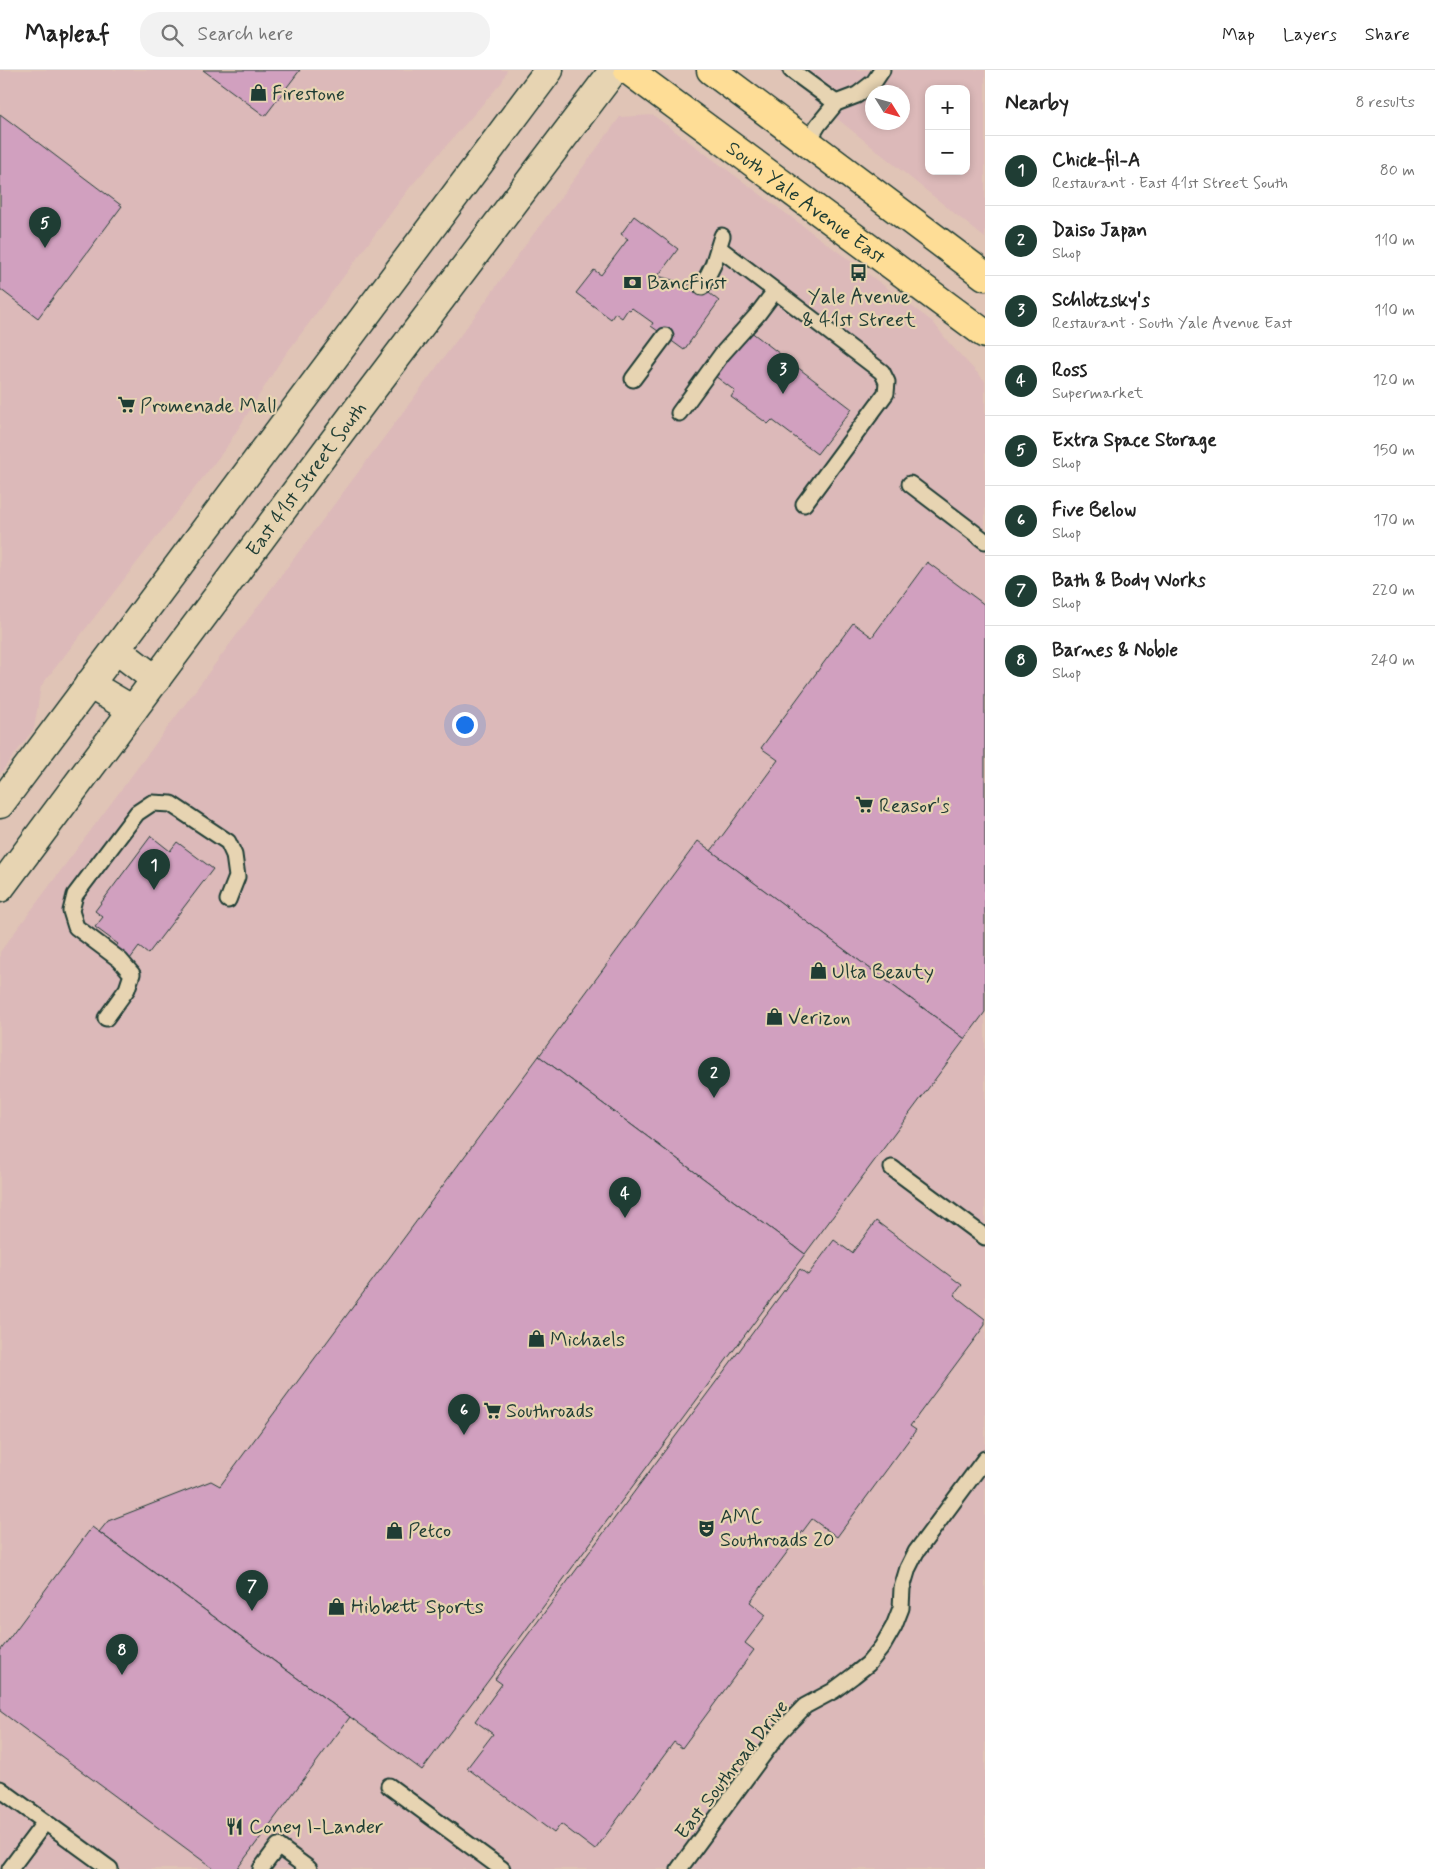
<!DOCTYPE html>
<html lang="en">
<head>
<meta charset="utf-8">
<style>
	:root { --surface:#fff; --page:#f2f2f2; --text:#222; --muted:#767676; --line:#e0e0e0; --accent:#1f3d34 }
	body { margin:0; font-family:Mynerve,sans-serif; background:var(--page); color:var(--text) }
	.controls { position:absolute; right:15px; top:15px; display:grid; overflow:hidden; border-radius:10px; box-shadow:0 2px 8px #0003 }
	.controls button { width:45px; height:45px; display:grid; place-items:center; padding:0; border:0; border-bottom:1px solid var(--line); background:var(--surface); color:var(--text); font:25px sans-serif }
	.compass { position:absolute; left:865px; top:15px; width:45px; height:45px; border-radius:50%; background:var(--surface); box-shadow:0 2px 8px #0003; rotate:127deg }
	.you { position:absolute; left:464px; top:654px; width:18px; height:18px; margin:-12px; border:4px solid #fff; border-radius:50%; background:#1a73e8; box-shadow:0 0 0 8px #1a73e833 }
	.badge { display:grid; place-items:center; width:32px; height:32px; border-radius:50%; background:var(--accent); color:#fff; font-size:16px; font-weight:700 }
	.pin { position:absolute; translate:-50% -41px; filter:drop-shadow(0 1px 2px #0008) }
	.pin::after { content:''; position:absolute; top:26px; width:18px; height:15px; background:inherit; clip-path:polygon(0 0,100% 0,50% 100%) }
	.list { margin:0; padding:0; list-style:none }
	h2 { display:flex; justify-content:space-between; align-items:center; height:65px; margin:0; padding:0 20px; font-size:21px }
	h2 small { font-size:16px; font-weight:400; color:var(--muted) }
	.list li { display:grid; grid-template-columns:32px 1fr auto; gap:15px; align-items:center; box-sizing:border-box; height:70px; padding:0 20px; border-top:1px solid var(--line) }
	.list b { display:block; font-size:19px; white-space:nowrap }
	.list p { margin:0; font-size:16px; white-space:nowrap; color:var(--muted) }
	.list em { font-size:16px; font-style:normal; color:var(--muted) }
	.icon { flex:none; width:28px; height:28px; fill:none; stroke:currentColor; stroke-width:2; stroke-linecap:round; stroke-linejoin:round }
	.map { position:relative; flex:none; width:985px; height:1799px; overflow:hidden }
	header { display:flex; align-items:center; gap:30px; box-sizing:border-box; height:70px; padding:0 25px; background:var(--surface); border-bottom:1px solid var(--line) }
	header strong { font-size:24px }
	nav { display:flex; gap:28px; margin-inline-start:auto; font-size:18px }
	.search { width:350px; height:45px; background:var(--page); display:flex; align-items:center; gap:12px; box-sizing:border-box; padding:0 18px; border-radius:20px; color:var(--muted); font-size:19px }
	main { display:flex }
	aside { flex:1; background:var(--surface) }
	.map>svg:first-child { display:block }
	.built { fill:#dcb9b9; fill-rule:evenodd }
	.building { fill:#d1a0bf; stroke:#1f3d34 }
	.lines { fill:none; stroke-linecap:round; stroke-linejoin:round }
	.service-casing { stroke:#1f3d34; stroke-width:19 }
	.secondary-casing { stroke:#1f3d34; stroke-width:31 }
	.primary-casing { stroke:#1f3d34; stroke-width:31 }
	.service { stroke:#e7d4b2; stroke-width:15 }
	.secondary { stroke:#e7d4b2; stroke-width:28 }
	.primary { stroke:#fedd96; stroke-width:28 }
	.labels { text-anchor:middle; stroke-width:4.5; stroke-linejoin:round; paint-order:stroke }
	.poi-label { font-size:20px; fill:#1f3d34; stroke:#e7d4b2; text-anchor:start }
	.street-label { font-size:20px; fill:#1f3d34; stroke:#e7d4b2 }
</style>
</head>
<body>
<header>
<strong>Mapleaf</strong>
<div class="search"><svg class="icon" aria-label="search" viewBox="0 0 24 24"><circle cx="10" cy="10" r="6"/><path d="M15 15l6 6"/></svg>Search here</div>
<nav><a>Map</a><a>Layers</a><a>Share</a></nav>
</header>
<main>
<div class="map">
<svg width="985" height="1799" viewBox="0 0 985 1799">
	<rect width="100%" height="100%" fill="#e0c4b6"/>
	<filter id="ink" filterUnits="userSpaceOnUse"><feTurbulence type="fractalNoise" baseFrequency=".02" numOctaves="2"/><feDisplacementMap in="SourceGraphic" scale="10" xChannelSelector="R" yChannelSelector="G"/><feConvolveMatrix kernelMatrix="1 2 1 2 8 2 1 2 1" color-interpolation-filters="sRGB"/></filter>
	<g filter="url(#ink)">
		<!-- built -->
		<g class="built">
			<path d="M0,0H507L502,12L411,116L280,292L226,378L41,616L34,659L0,704Z"/>
			<path d="M777,0H985V168ZM929,19H966V101H929ZM872,22H902V52H872Z"/>
			<path d="M653,45L933,252L949,273L985,311V1799H0V882L483,235L518,185L620,47Z"/>
		</g>
		<!-- building -->
		<g class="building">
			<path d="M203,0H300L265,46Z"/>
			<path d="M0,44L122,136L38,248L0,219Z"/>
			<path d="M634,146L678,179L658,206L704,219L719,231L684,280L651,256L653,253L632,238L630,240L628,239L622,248L615,243L611,249L576,223L594,200L601,205L628,169L621,164Z"/>
			<path d="M750,261L852,339L817,384L772,350L768,354L731,327L735,321L715,306Z"/>
			<path d="M927,492L985,535V942L965,969L711,781L778,690L761,678L853,553L872,567Z"/>
			<path d="M151,766L170,781L177,772L213,799L148,884L139,877L130,889L115,878L118,874L95,857L103,847L95,841Z"/>
			<path d="M698,771L965,969L805,1184L539,986Z"/>
			<path d="M539,986L805,1184L422,1700L99,1462L108,1451L211,1411L220,1416Z"/>
			<path d="M876,1151L962,1215L954,1225L985,1249V1255L910,1356L916,1360L837,1467L812,1449L750,1532L766,1545L745,1573L754,1580L682,1678L674,1672L595,1780L561,1754L554,1763L467,1698L493,1664L475,1651L502,1614L495,1609L800,1199L808,1205L834,1170L852,1183Z"/>
			<path d="M92,1457L350,1647L237,1799H214L0,1641V1581Z"/>
		</g>
		<g class="lines">
			<defs>
				<g id="service">
					<path d="M791,0L836,33"/>
					<path d="M807,73L818,55L836,33L857,25L874,12L882,0"/>
					<path d="M719,178L882,302L887,312L886,323L804,434"/>
					<path d="M702,217L713,195L722,166"/>
					<path d="M633,309L665,266"/>
					<path d="M679,343L722,284L757,245L775,221"/>
					<path d="M910,414L985,471"/>
					<path d="M106,948L127,919L132,904L120,890L76,857L71,841L75,825L137,743L152,733L171,734L228,772L234,785L237,807L228,830"/>
					<path d="M892,1098L985,1167"/>
					<path d="M389,1716L502,1799"/>
					<path d="M0,1719L110,1799"/>
					<path d="M10,1799L45,1752"/>
					<path d="M261,1799L278,1776L309,1799"/>
					<path d="M679,1799L779,1663L805,1636L833,1621L853,1606L868,1594L882,1577L894,1556L901,1538L902,1518L908,1498L916,1482L985,1389"/>
				</g>
				<g id="secondary">
					<path d="M117,580L156,610"/>
					<path d="M89,614L133,640"/>
					<path d="M0,734L549,0"/>
					<path id="s1" d="M0,818L362,333L614,0"/>
				</g>
				<g id="primary">
					<path id="s2" d="M628,0L985,264"/>
					<path d="M711,0L985,206"/>
				</g>
			</defs>
			<!-- service casing -->
			<use href="#service" class="service-casing"/>
			<!-- secondary casing -->
			<use href="#secondary" class="secondary-casing"/>
			<!-- primary casing -->
			<use href="#primary" class="primary-casing"/>
			<!-- service -->
			<use href="#service" class="service"/>
			<!-- secondary -->
			<use href="#secondary" class="secondary"/>
			<!-- primary -->
			<use href="#primary" class="primary"/>
		</g>
	</g>
	<!-- icons -->
	<defs>
		<symbol id="shop-bare" viewBox="-9 -9 18 18"><path d="M-5-2.5h2.3a2.7 3.5 0 0 1 5.4 0H5L5.5 6h-11ZM-1.5-2.5h3a1.5 2.3 0 0 0-3 0Z" fill="#1f3d34" stroke="#e7d4b2" stroke-width="2.5" paint-order="stroke"/></symbol>
		<symbol id="bus-bare" viewBox="-9 -9 18 18"><path d="M-5-6H5V4H4V6H2V4H-2V6H-4V4H-5ZM-3.5-4V0h7V-4ZM-3.5 1.2v1.5H-2V1.2ZM2 1.2v1.5H3.5V1.2Z" fill="#1f3d34" stroke="#e7d4b2" stroke-width="2.5" paint-order="stroke"/></symbol>
		<symbol id="bank-bare" viewBox="-9 -9 18 18"><path d="M-6-4H6V4H-6ZM0-2.3a2.3 2.3 0 1 0 0 4.6a2.3 2.3 0 1 0 0-4.6Z" fill="#1f3d34" stroke="#e7d4b2" stroke-width="2.5" paint-order="stroke"/></symbol>
		<symbol id="supermarket-bare" viewBox="-9 -9 18 18"><path d="M-6-5.5h2.5l.6 2H6L4.5 2H-2.5L-4.4-4H-6ZM-1.5 3.2a1.3 1.3 0 1 0 .1 0ZM3 3.2a1.3 1.3 0 1 0 .1 0Z" fill="#1f3d34" stroke="#e7d4b2" stroke-width="2.5" paint-order="stroke"/></symbol>
		<symbol id="theatre-bare" viewBox="-9 -9 18 18"><path d="M-5-5.5Q0-4 5-5.5V0Q5 5 0 6Q-5 5-5 0ZM-3.3-2.5H-1v1.5H-3.3ZM1-2.5H3.3v1.5H1ZM-2.8 1Q0 5.5 2.8 1Z" fill="#1f3d34" stroke="#e7d4b2" stroke-width="2.5" paint-order="stroke"/></symbol>
		<symbol id="restaurant-bare" viewBox="-9 -9 18 18"><path d="M-5-6h1v4h1v-4h1v4h1v-4h1v5L-1.5 .5V6h-2V.5L-5-1ZM5-6V6H3V1.5H1.5Q1.5-4 5-6Z" fill="#1f3d34" stroke="#e7d4b2" stroke-width="2.5" paint-order="stroke"/></symbol>
	</defs>
	<g fill-rule="evenodd">
		<use href="#shop-bare" x="246" y="10" width="25" height="25"/>
		<use href="#bus-bare" x="846" y="190" width="25" height="25"/>
		<use href="#bank-bare" x="620" y="200" width="25" height="25"/>
		<use href="#supermarket-bare" x="114" y="322" width="25" height="25"/>
		<use href="#supermarket-bare" x="852" y="722" width="25" height="25"/>
		<use href="#shop-bare" x="806" y="888" width="25" height="25"/>
		<use href="#shop-bare" x="762" y="934" width="25" height="25"/>
		<use href="#shop-bare" x="524" y="1256" width="25" height="25"/>
		<use href="#supermarket-bare" x="480" y="1328" width="25" height="25"/>
		<use href="#theatre-bare" x="694" y="1446" width="25" height="25"/>
		<use href="#shop-bare" x="382" y="1448" width="25" height="25"/>
		<use href="#shop-bare" x="324" y="1524" width="25" height="25"/>
		<use href="#restaurant-bare" x="222" y="1744" width="25" height="25"/>
	</g>
	<g class="labels">
		<!-- poi labels -->
		<g class="poi-label">
			<text x="272" y="30">Firestone</text>
			<text x="647" y="219">BancFirst</text>
			<text x="859" y="233" text-anchor="middle">Yale Avenue<tspan x="859" dy="23">&amp; 41st Street</tspan></text>
			<text x="140" y="342">Promenade Mall</text>
			<text x="879" y="742">Reasor's</text>
			<text x="832" y="908">Ulta Beauty</text>
			<text x="788" y="954">Verizon</text>
			<text x="550" y="1276">Michaels</text>
			<text x="506" y="1347">Southroads</text>
			<text x="720" y="1453">AMC<tspan x="720" dy="23">Southroads 20</tspan></text>
			<text x="408" y="1467">Petco</text>
			<text x="351" y="1543">Hibbett Sports</text>
			<text x="249" y="1763">Coney I-Lander</text>
		</g>
		<!-- street labels -->
		<g class="street-label">
			<text dy="7" stroke="none"><textPath href="#s2" startOffset="222">South Yale Avenue East</textPath></text>
			<text dy="7" stroke="none"><textPath href="#s1" startOffset="511">East 41st Street South</textPath></text>
			<text transform="translate(731 1699) rotate(-52)" y="7">East Southroad Drive</text>
		</g>
	</g>
</svg>
<div class="controls">
<button>+</button>
<button>−</button>
</div>
<svg class="compass" viewBox="-18 -18 36 36"><path d="M0-13l5 13h-10z" fill="#e53935"/><path d="M0 13l5-13h-10z" fill="#767676"/></svg>
<div class="you"></div>
<div class="pin badge" style="left:154px;top:820px">1</div>
<div class="pin badge" style="left:714px;top:1028px">2</div>
<div class="pin badge" style="left:783px;top:324px">3</div>
<div class="pin badge" style="left:625px;top:1148px">4</div>
<div class="pin badge" style="left:45px;top:178px">5</div>
<div class="pin badge" style="left:464px;top:1365px">6</div>
<div class="pin badge" style="left:252px;top:1541px">7</div>
<div class="pin badge" style="left:122px;top:1605px">8</div>
</div>
<aside>
<h2>Nearby<small>8 results</small></h2>
<ul class="list">
<li><span class="badge">1</span><div><b>Chick-fil-A</b><p>Restaurant · East 41st Street South</p></div><em>80 m</em></li>
<li><span class="badge">2</span><div><b>Daiso Japan</b><p>Shop</p></div><em>110 m</em></li>
<li><span class="badge">3</span><div><b>Schlotzsky's</b><p>Restaurant · South Yale Avenue East</p></div><em>110 m</em></li>
<li><span class="badge">4</span><div><b>Ross</b><p>Supermarket</p></div><em>120 m</em></li>
<li><span class="badge">5</span><div><b>Extra Space Storage</b><p>Shop</p></div><em>150 m</em></li>
<li><span class="badge">6</span><div><b>Five Below</b><p>Shop</p></div><em>170 m</em></li>
<li><span class="badge">7</span><div><b>Bath &amp; Body Works</b><p>Shop</p></div><em>220 m</em></li>
<li><span class="badge">8</span><div><b>Barnes &amp; Noble</b><p>Shop</p></div><em>240 m</em></li>
</ul>
</aside>
</main>
</body>
</html>
